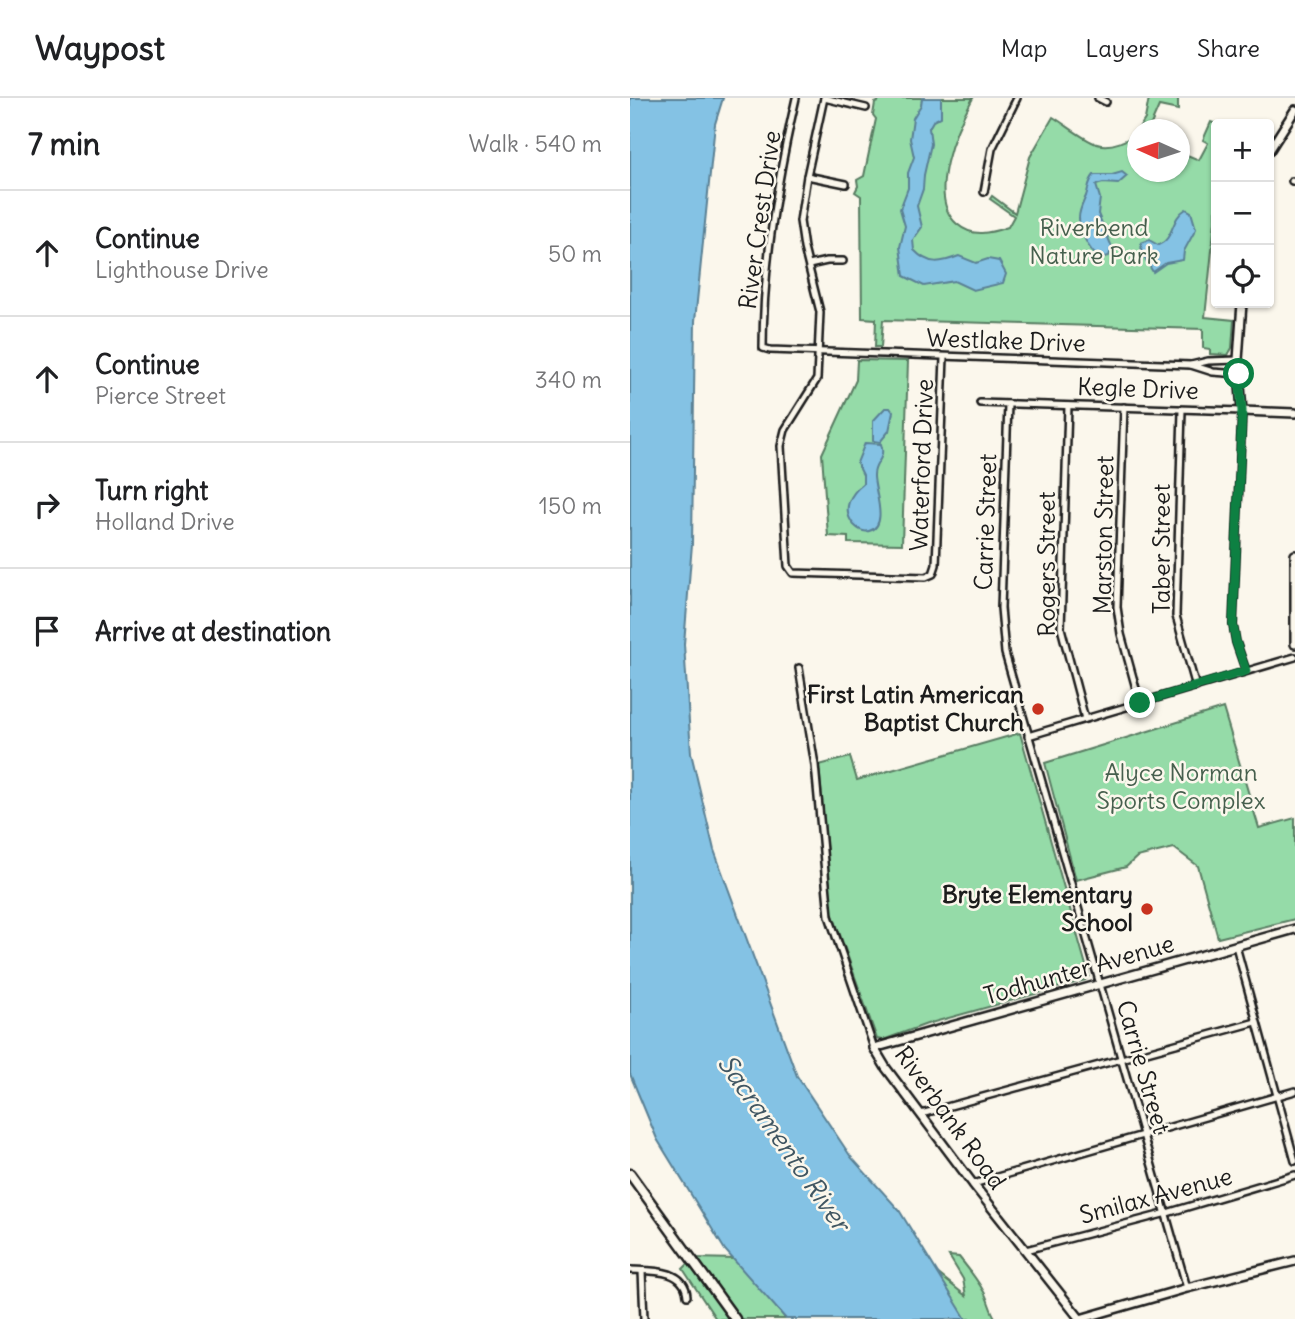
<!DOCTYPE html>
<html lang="en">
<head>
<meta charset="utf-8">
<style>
	:root { --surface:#fff; --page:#f6f6f6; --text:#202124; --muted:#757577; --line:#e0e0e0 }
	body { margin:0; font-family:Delius,sans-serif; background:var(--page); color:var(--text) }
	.controls { position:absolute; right:21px; top:21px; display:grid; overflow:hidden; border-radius:7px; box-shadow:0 2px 5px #0004 }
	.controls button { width:63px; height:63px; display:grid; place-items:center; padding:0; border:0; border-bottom:2px solid var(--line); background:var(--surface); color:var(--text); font:35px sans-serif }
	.compass { position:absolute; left:497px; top:21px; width:63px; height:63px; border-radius:50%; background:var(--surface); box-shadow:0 2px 5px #0004; rotate:273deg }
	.stop { position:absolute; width:21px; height:21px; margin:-16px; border:5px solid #0b8043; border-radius:50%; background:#fff }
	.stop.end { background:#0b8043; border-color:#fff; box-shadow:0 2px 7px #0008 }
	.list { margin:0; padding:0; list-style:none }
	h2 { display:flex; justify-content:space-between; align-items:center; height:91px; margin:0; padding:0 28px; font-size:30px }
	h2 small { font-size:23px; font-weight:400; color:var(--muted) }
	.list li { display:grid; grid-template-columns:46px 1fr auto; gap:21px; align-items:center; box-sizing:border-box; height:126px; padding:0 28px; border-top:2px solid var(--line) }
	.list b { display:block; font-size:26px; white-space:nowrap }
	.list p { margin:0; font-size:23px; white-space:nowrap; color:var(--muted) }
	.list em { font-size:23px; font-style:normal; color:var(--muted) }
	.icon { flex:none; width:38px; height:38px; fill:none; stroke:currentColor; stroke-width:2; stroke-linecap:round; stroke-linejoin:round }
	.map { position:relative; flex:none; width:665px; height:1221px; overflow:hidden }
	header { display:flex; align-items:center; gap:42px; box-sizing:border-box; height:98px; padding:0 35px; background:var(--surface); border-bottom:2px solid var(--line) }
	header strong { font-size:33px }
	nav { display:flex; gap:38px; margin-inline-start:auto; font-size:24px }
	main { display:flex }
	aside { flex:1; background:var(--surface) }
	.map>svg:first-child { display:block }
	.green { fill:#95dba8; stroke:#587c62; stroke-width:2 }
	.water { fill:#84c2e4; stroke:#5a8094; stroke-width:2 }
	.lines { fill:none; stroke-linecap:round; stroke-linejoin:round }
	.minor-casing { stroke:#1c1c1c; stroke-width:10 }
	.tertiary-casing { stroke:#1c1c1c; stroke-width:12 }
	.secondary-casing { stroke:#1c1c1c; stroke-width:13 }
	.minor { stroke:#fbf7ec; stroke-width:5 }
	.tertiary { stroke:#fbf7ec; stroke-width:7 }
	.secondary { stroke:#fbf7ec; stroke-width:8 }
	.route { stroke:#0b8043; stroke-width:9 }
	.poi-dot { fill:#c8321e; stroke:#fbf7ec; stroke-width:2.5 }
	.labels { text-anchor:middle; stroke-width:5; stroke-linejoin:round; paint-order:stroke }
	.street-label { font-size:24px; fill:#1c1c1c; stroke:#fbf7ec }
	.park-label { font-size:24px; fill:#465f4d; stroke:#fbf7ec }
	.poi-label { font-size:24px; font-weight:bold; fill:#1c1c1c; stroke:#fbf7ec; text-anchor:end }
	.water-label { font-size:26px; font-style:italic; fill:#405662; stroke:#fbf7ec }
</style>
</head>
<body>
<header>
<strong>Waypost</strong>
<nav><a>Map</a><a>Layers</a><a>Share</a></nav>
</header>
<main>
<aside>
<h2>7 min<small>Walk · 540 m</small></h2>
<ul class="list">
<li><svg class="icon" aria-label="ahead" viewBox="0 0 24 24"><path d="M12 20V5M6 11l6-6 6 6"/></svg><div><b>Continue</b><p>Lighthouse Drive</p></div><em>50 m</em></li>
<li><svg class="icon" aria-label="ahead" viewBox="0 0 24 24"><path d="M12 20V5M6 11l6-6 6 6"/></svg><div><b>Continue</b><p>Pierce Street</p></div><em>340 m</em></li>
<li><svg class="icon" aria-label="right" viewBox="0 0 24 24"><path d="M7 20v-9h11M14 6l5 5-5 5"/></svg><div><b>Turn right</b><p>Holland Drive</p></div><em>150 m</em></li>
<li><svg class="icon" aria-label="arrive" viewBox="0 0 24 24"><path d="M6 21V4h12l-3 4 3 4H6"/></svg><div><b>Arrive at destination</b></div></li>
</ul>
</aside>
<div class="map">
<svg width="665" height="1221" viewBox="0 0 665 1221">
	<rect width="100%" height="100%" fill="#fbf7ec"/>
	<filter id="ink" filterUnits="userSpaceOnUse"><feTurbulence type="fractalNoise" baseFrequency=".0143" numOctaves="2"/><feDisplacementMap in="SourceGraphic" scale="14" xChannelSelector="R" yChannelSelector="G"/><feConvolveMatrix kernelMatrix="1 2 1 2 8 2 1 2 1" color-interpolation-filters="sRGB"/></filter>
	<g filter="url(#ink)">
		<!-- green -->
		<g class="green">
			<path d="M249,0H343C326,30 296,99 327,126C343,140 360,135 378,129L384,118L360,101L362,98L385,115L400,59L423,19C435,26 454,42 467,46C480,50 500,43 508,32V74H550V54L569,62L578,45L573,42L581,24L586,26V114L575,219L604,222L602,250L598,257L580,256V251L573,250V231L253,222L251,249H245L246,221L232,220L231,98L225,94L228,88L227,82L234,78L246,21L243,17L245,5L248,4Z"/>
			<path d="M519,0H548V12L529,8L519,31L508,32L515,21Z"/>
			<path d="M227,262L278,263L272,446L218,445V439L198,438L192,356L226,282Z"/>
			<path d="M593,610L629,730L665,720V821L588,840L568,768L544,750L507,759L496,769L446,782L415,665Z"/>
			<path d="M390,635L459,878L455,882L297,926L253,942L247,941L202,814L189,667L220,659L227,682Z"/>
			<path d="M319,1158L329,1159C338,1170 347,1181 354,1194C359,1203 360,1213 366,1221H335L306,1174L336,1198L333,1181Z"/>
			<path d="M64,1160L107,1161L156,1221H86L53,1171Z"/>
		</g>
		<!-- water -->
		<g class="water">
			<path d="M0,0H93L85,26L65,223L62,446L54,546L61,655L84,752L167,978L221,1059L269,1112L336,1221H156L95,1152L27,1041L0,976Z"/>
			<path d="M292,0H311V19L303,23L299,30L301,46L294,77L293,91L287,108L292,129L283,142L284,152C299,168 311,165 329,158L346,165L358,161L369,163L376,176L373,185L343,192L324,183L294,188L274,178L270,149L275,128L270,111L278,90V75L284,59L280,41L283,20L291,7Z"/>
			<path d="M492,74L497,78L488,86L473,85L466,87L470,100L468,116L482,149L479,158L469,160C459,153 449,132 449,120C449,112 453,105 456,98C459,89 458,84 464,77H482Z"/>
			<path d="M556,111L561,114L566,131L554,153L553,162L536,165L523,174L512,156L511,145L519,142L528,147C545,141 540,120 556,111Z"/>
			<path d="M255,310H260L263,314L259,333L250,344L243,343V323Z"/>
			<path d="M235,345L251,346C256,362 244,364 244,377C243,390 260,428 239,433C233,435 228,431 224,427C211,412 220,396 233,386V377L227,365Z"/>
		</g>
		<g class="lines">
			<defs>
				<g id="minor">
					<path d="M166,0C147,82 133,166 133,250L140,252L561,267L578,263L608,262"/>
					<path d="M194,0L177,78L170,123L174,150L190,214L187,281L155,332L151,348L158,468L163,475L296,479L303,476L306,467L314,259"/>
					<path d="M194,0L236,10"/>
					<path d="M468,0L476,4"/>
					<path d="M177,78L216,86"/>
					<path d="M662,83L665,84"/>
					<path d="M354,94L362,51L387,0"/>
					<path d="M179,167L197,163H213"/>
					<path d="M561,267L583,274L609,276"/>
					<path d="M350,305L612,313L603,527L606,544L616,573"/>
					<path d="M378,306L371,510L375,555L557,1190"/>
					<path d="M438,308L431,530L455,621"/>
					<path d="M494,309L487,509L491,536L510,605"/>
					<path d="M552,312L546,518L566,589"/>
					<path d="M169,570L185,667L199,818L244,950"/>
					<path d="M398,638L665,559"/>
					<path d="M606,848L665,1063"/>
					<path d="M291,1016L626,924"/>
					<path d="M343,1086L665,993"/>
					<path d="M396,1152L537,1115L665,1077"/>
					<path d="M0,1172C20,1173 55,1170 57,1198"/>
					<path d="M12,1173L14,1221"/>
				</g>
				<g id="tertiary">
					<path d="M639,53L665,12"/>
					<path d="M612,205L608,262L612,313L665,315"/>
					<path d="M665,457V546"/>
					<path d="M450,1221L343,1086L256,970L244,950L665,831"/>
					<path d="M450,1221L557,1190L665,1163"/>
				</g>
				<path id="secondary" d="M0,1076L105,1221"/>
			</defs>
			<!-- minor casing -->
			<use href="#minor" class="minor-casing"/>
			<!-- tertiary casing -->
			<use href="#tertiary" class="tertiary-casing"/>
			<!-- secondary casing -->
			<use href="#secondary" class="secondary-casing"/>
			<!-- minor -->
			<use href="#minor" class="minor"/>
			<!-- tertiary -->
			<use href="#tertiary" class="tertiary"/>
			<!-- secondary -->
			<use href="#secondary" class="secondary"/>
		</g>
	</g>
	<g class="lines" filter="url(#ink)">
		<!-- route -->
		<path class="route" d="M510,605L616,573L606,544L603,527L612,313L609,276"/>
	</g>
	<!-- markers -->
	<g class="poi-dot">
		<circle cx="408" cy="611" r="7"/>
		<circle cx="517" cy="811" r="7"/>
	</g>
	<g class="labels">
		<!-- street labels -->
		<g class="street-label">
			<text transform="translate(130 122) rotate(-82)" y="8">River Crest Drive</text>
			<text transform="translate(376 243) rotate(2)" y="8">Westlake Drive</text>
			<text transform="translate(508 291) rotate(2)" y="8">Kegle Drive</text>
			<text transform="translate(292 367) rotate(-88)" y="8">Waterford Drive</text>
			<text transform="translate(356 424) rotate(-88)" y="8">Carrie Street</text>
			<text transform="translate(474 437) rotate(-89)" y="8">Marston Street</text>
			<text transform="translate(532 451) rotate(-90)" y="8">Taber Street</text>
			<text transform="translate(417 466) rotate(-90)" y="8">Rogers Street</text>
			<text transform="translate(449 872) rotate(-16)" y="8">Todhunter Avenue</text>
			<text transform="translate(513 969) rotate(74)" y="8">Carrie Street</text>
			<text transform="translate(320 1020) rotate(54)" y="8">Riverbank Road</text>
			<text transform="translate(526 1098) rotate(-15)" y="8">Smilax Avenue</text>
		</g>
		<!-- park labels -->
		<g class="park-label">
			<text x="464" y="138">Riverbend<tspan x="464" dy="28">Nature Park</tspan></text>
			<text x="551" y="683">Alyce Norman<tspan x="551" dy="28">Sports Complex</tspan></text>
		</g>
		<!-- poi labels -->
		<g class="poi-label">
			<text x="394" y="605">First Latin American<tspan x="394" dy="28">Baptist Church</tspan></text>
			<text x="503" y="805">Bryte Elementary<tspan x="503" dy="28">School</tspan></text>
		</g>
		<!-- water labels -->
		<g class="water-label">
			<text transform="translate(154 1045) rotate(55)" y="9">Sacramento River</text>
		</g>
	</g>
</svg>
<div class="controls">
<button>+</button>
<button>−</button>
<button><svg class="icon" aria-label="locate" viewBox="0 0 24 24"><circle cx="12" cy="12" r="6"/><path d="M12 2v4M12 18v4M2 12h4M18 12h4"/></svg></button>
</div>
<svg class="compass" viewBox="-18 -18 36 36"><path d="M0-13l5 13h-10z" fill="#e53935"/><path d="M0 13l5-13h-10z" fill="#757577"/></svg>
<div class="stop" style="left:609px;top:276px"></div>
<div class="stop end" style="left:510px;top:605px"></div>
</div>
</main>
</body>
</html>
